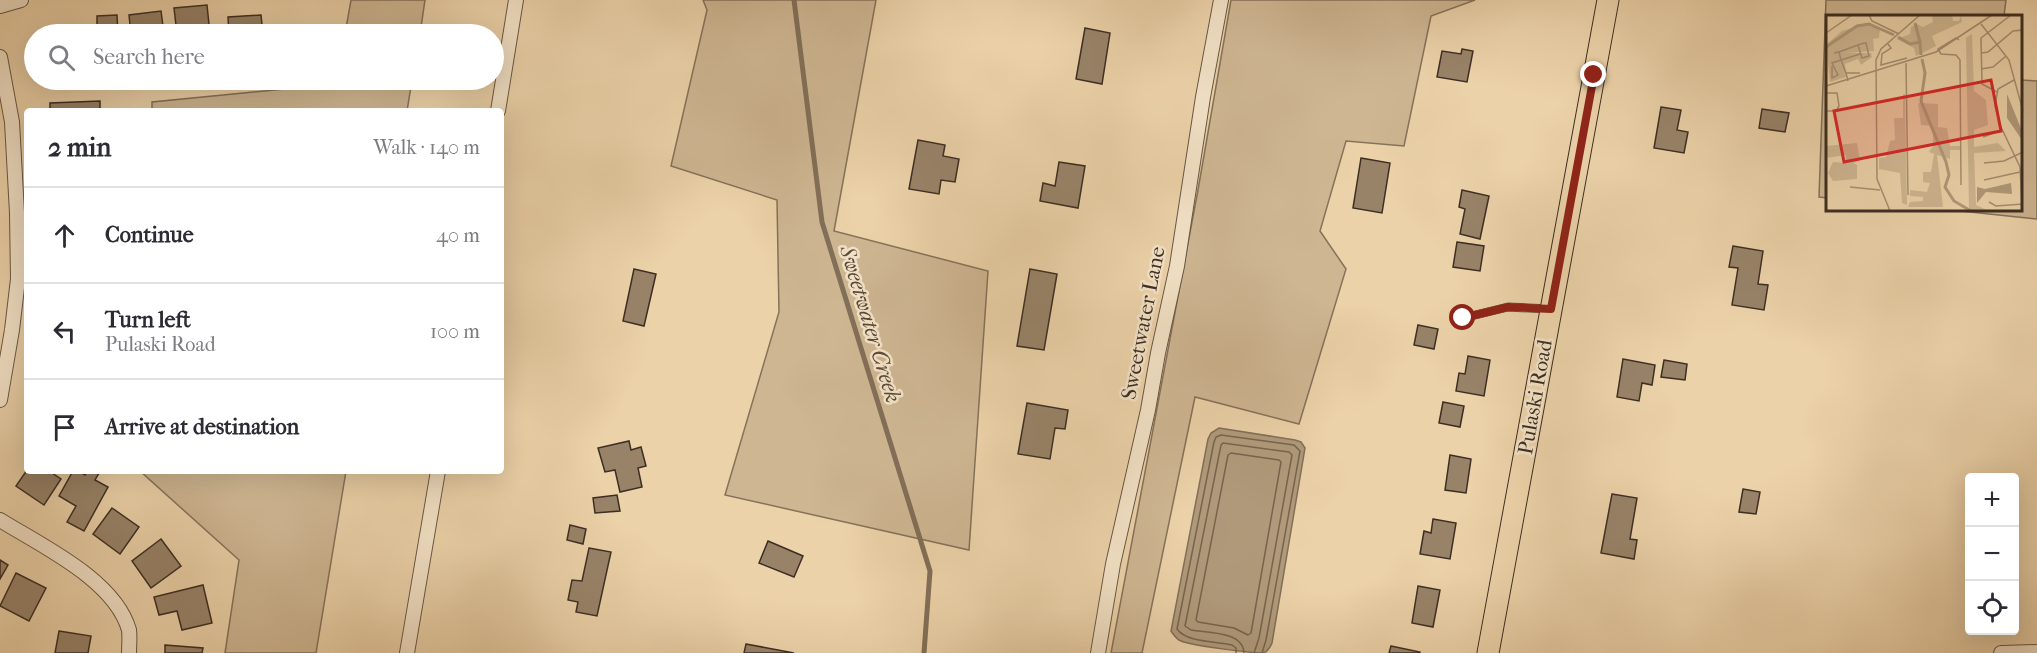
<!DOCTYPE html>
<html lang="en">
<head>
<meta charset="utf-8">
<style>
	:root { --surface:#fff; --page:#f2f2f3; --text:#2b2b33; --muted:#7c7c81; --line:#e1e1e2 }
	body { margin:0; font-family:"IM FELL French Canon",serif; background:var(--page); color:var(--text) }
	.controls { position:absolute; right:18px; bottom:18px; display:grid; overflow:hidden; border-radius:6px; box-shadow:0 6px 24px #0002 }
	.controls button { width:54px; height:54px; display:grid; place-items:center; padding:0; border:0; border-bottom:2px solid var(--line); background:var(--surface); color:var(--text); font:30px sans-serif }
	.stop { position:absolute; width:18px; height:18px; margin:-14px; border:4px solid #8f2418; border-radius:50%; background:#fff }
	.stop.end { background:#8f2418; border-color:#fff; box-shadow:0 2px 6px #0008 }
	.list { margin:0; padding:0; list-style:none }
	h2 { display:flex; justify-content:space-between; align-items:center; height:78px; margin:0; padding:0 24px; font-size:26px }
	h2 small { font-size:20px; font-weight:400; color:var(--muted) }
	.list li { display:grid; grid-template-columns:39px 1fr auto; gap:18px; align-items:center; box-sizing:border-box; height:96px; padding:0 24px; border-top:2px solid var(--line) }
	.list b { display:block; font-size:22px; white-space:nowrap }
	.list p { margin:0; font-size:20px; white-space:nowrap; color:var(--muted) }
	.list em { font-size:20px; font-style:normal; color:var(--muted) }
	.icon { flex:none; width:33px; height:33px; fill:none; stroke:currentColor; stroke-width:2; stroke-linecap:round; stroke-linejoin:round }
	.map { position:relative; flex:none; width:2037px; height:653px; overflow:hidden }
	.search { position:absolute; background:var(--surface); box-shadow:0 6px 24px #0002; left:24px; top:24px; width:480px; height:66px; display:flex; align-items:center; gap:15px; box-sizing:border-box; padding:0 21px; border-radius:33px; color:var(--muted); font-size:22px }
	.panel { position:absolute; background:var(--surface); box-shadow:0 6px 24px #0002; left:24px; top:108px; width:480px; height:366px; border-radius:6px }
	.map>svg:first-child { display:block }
	.green { fill:#ceb692; stroke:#85725a; stroke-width:1.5 }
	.water { fill:#b09a7b; stroke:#826f58; stroke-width:1.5 }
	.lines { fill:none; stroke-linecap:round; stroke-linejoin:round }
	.shore { stroke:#76644f; stroke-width:1.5 }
	.stream { stroke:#826f58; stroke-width:5 }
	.building { fill:#988369; stroke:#3c2e23; stroke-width:1.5 }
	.service-casing { stroke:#685744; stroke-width:9 }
	.minor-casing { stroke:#685744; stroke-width:16 }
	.primary-casing { stroke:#3c2e23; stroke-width:23 }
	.service { stroke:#f3e2c7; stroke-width:7 }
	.minor { stroke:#f3e2c7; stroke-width:14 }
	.primary { stroke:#ecd2a9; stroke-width:21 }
	.route { stroke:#8f2418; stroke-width:8 }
	.labels { text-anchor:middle; stroke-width:5; stroke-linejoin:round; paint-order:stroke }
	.street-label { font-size:21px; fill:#3c2e23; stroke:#f3e2c7 }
	.water-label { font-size:22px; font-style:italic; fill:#594939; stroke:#f3e2c7 }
	.inset-river { fill:none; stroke:#b09a7b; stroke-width:3 }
	.inset-road { fill:none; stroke:#a69073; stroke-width:1.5 }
	.view { fill:#d62828; fill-opacity:0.15; stroke:#d62828; stroke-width:3 }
	.inset-edge { fill:none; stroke:#3c2e23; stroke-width:3 }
</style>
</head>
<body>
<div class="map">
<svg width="2037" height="653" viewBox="0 0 2037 653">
	<rect width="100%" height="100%" fill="#ecd2a9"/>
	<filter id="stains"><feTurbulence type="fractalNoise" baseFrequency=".00333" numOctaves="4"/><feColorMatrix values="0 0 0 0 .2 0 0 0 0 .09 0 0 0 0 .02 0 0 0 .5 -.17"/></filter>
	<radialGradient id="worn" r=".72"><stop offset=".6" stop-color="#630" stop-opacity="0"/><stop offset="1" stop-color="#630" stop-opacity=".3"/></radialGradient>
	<!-- green -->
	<g class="green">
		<path d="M351,0H425L420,34H345Z"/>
		<path d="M703,0H876L834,231L988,271L969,550L725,495L779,312L777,200L671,166L707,10Z"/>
		<path d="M1231,0H1475L1431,16L1404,146L1346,141L1320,231L1346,269L1299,424L1195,397L1142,653H1111L1198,190Z"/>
		<path d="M1826,0H2006L2004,16H1827V198L1819,197Z"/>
		<path d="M337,80H412L407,111H152V102L336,84Z"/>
		<path d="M2021,80L2037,81V219L1951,210H2020Z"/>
		<path d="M140,471H346L316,653H225L239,560Z"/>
	</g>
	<!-- water -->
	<path class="water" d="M1219,428L1295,440L1301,442L1305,448L1272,643C1270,647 1268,652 1263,653C1250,653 1194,646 1181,641C1176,639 1174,635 1171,631L1208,439L1211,433Z"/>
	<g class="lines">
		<!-- shore -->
		<g class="shore">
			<path d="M1231,453L1279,460L1281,462L1251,633L1248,635L1234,628L1198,622L1196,620L1228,455Z"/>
			<path d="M1236,653V648L1232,645C1216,641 1187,643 1177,629L1214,442L1216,437L1221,435L1294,445L1300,451L1266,640L1262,653"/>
			<path d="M1244,653C1243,631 1208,633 1191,630L1185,626L1221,445L1223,443L1289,452L1292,455L1259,638L1254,653"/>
		</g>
		<!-- stream -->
		<path class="stream" d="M794,0L822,222L930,571L924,653"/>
	</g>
	<!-- building -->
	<g class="building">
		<path d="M207,5L210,34H177L174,8Z"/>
		<path d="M161,11L164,34H131L129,15Z"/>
		<path d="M117,15L118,34H88L87,27L97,26V16Z"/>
		<path d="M261,15L263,34H229L228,17Z"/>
		<path d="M72,27V34H52L51,29Z"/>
		<path d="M1085,28L1110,33L1102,84L1076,79Z"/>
		<path d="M1462,49L1473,51L1467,82L1437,77L1442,51L1461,54Z"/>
		<path d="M100,101V111H50V103Z"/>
		<path d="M1661,107L1681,110L1677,130L1688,132L1684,153L1654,148Z"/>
		<path d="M1762,109L1789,113L1785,132L1759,128Z"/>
		<path d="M918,140L945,145L943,156L959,159L955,182L941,180L939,194L909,189Z"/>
		<path d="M1361,158L1390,163L1382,213L1353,208Z"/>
		<path d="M1059,162L1085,166L1078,208L1040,201L1043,183L1055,186Z"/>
		<path d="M1462,190L1489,196L1480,239L1460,234L1465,209L1459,207Z"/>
		<path d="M1457,242L1484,246L1480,271L1453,267Z"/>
		<path d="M1733,246L1763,251L1758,284L1768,285L1764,310L1732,305L1738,268L1729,267Z"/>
		<path d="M634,269L656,274L644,326L623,321Z"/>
		<path d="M1030,269L1057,274L1044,350L1017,346Z"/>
		<path d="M1418,325L1438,329L1434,349L1414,345Z"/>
		<path d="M1468,356L1490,360L1484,396L1456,391L1459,373L1465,374Z"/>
		<path d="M1623,359L1655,365L1652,385L1642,383L1639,401L1617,397Z"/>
		<path d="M1664,360L1687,364L1685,380L1661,377Z"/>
		<path d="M1443,402L1464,406L1460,427L1439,423Z"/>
		<path d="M1027,403L1068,410L1065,429L1055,428L1050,459L1018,454Z"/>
		<path d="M629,441L631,450L641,447L646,466L638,468L642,487L620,492L615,470L605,472L598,448Z"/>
		<path d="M1450,455L1471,459L1466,493L1445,490Z"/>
		<path d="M27,470L49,471L61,479L44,505L16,486Z"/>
		<path d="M73,471H78L85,475L87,471H95L99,473L95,480L108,487L84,531L67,522L76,506L59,496Z"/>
		<path d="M1743,489L1760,492L1756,514L1739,512Z"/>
		<path d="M1612,494L1637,498L1630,539L1637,540L1634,559L1601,553Z"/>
		<path d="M617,495L620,511L595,513L593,498Z"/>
		<path d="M112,508L139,527L120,554L93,534Z"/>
		<path d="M1433,519L1456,523L1450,559L1420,554L1424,531L1431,533Z"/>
		<path d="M570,525L586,529L583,544L567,540Z"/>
		<path d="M161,539L181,566L151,588L132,561Z"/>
		<path d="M768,541L803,556L794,577L759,563Z"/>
		<path d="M589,548L611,552L597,616L576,612L578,602L568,600L572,580L582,581Z"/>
		<path d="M0,560L8,565L0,579Z"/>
		<path d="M16,573L46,588L29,621L0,606Z"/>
		<path d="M203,585L212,623L182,630L177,611L159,615L154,597Z"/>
		<path d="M1418,586L1440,590L1433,627L1412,623Z"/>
		<path d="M59,631L91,636L88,653H55Z"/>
		<path d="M746,644L794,653H744Z"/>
		<path d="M165,645L203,648L202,653H165Z"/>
		<path d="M1391,646L1420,652V653H1389Z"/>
	</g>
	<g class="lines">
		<defs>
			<path id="service" d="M1463,318L1508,307L1549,309"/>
			<g id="minor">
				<path d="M0,6L21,0"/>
				<path d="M0,57L12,122L17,213L18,279L12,330L0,400"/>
				<path d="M498,111L516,0"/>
				<path d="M0,520C42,546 115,580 129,630C130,637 129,646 129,653"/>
				<path d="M407,653L438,471"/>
				<path d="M1098,653L1113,564L1148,410L1158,353L1177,266L1203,97L1221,0"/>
				<path d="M2001,653L2037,652"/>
			</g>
			<path id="primary" d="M1488,653L1608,0"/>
		</defs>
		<!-- service casing -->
		<use href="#service" class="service-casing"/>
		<!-- minor casing -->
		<use href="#minor" class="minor-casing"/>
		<!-- primary casing -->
		<use href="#primary" class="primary-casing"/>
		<!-- service -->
		<use href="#service" class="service"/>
		<!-- minor -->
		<use href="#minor" class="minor"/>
		<!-- primary -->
		<use href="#primary" class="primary"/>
	</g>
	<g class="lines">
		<!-- route -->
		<path class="route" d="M1463,318L1508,307L1551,309L1594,75"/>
	</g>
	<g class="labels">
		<!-- street labels -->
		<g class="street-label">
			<text transform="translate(1143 323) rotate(-79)" y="7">Sweetwater Lane</text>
			<text transform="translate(1535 397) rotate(-80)" y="7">Pulaski Road</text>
		</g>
		<!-- water labels -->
		<g class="water-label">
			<text transform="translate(871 324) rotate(73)" y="8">Sweetwater Creek</text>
		</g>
	</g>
	<!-- overview -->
	<g transform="translate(1826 15)">
		<rect width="196" height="196" fill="#ecd2a9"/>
		<path d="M106,0H126L127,6H133L135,0L136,7L106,21L110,31L90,41L88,33L71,24L84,19L85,12L91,9L97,12L107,7ZM40,9L54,14L53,23L47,24L48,36L20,38H45L46,42L35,50L32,44L19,49L20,62L4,67L0,30L16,16ZM146,19L148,76L160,85L162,110L148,115V132L172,128L180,136L148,138L150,190L163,196H143L140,23ZM77,79H79L81,190L76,188L74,158L53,154V143L60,142L64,126L69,125L68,103H77ZM92,88L112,89V112L121,113L124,131H134V135H124V144L111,140L117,192H82L84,187L97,186V182L84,181V175L101,177L104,168L97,167V157H105L108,139L103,137L107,131V111L95,110ZM31,128L34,146L27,148L31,150V164L7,166L2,158L7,147L20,148V140L0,143V131Z" fill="#ceb692"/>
		<path d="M181,79L196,116V125L181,103ZM185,168L186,179L160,177L151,188V172L159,174Z" fill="#b09a7b"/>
		<path class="inset-river" d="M89,8L94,27M72,22L84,29L94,27L95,40M0,32L31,11L43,9L68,20M96,44L99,58L95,86L120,147L123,160L119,172L128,186L145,196"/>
		<path class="inset-road" d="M43,0L46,6L73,19M155,9L183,45L197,96M0,18L26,0M133,25L130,23L112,34L115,39L130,40L134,45L135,170M62,29L65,33L56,39L55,50L81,43M13,37L32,30L38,28H40L43,41L36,43L32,30M8,38L13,37L15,45L34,39M155,38L162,37L187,16L197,15M80,48L82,180M6,51V63L12,60L6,48L15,45L20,58M155,54L167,52L180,41M188,65L172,74L169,91L175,112L194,152L196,189M22,66L20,58H34M0,71L110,37L166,0M171,77L156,69L155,23L185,0M0,78H11L13,91L10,96H0M157,122L176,115M158,148L178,146L197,137M158,165L194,157M24,172L54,175M163,187L170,191L197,189M64,196L51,164L50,45L55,34L94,0"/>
		<path class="view" d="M165,65L175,116L18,147L8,96Z"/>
		<rect width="196" height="196" class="inset-edge"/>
	</g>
	<rect width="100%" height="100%" filter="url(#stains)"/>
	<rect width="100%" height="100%" fill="url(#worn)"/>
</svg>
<div class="controls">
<button>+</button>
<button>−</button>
<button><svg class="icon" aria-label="locate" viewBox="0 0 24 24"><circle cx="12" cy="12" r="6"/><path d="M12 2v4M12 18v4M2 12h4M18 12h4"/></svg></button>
</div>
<div class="stop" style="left:1463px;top:318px"></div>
<div class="stop end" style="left:1594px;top:75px"></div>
<div class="search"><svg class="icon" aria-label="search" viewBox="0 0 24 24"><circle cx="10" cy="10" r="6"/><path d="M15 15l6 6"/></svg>Search here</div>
<section class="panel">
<h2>2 min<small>Walk · 140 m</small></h2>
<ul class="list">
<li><svg class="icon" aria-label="ahead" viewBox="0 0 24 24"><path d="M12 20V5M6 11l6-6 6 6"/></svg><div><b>Continue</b></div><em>40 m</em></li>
<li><svg class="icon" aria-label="left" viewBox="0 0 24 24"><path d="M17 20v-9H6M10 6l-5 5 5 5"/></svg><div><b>Turn left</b><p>Pulaski Road</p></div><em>100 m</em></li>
<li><svg class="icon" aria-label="arrive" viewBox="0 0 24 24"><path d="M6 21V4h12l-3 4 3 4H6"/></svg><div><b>Arrive at destination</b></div></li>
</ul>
</section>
</div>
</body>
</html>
